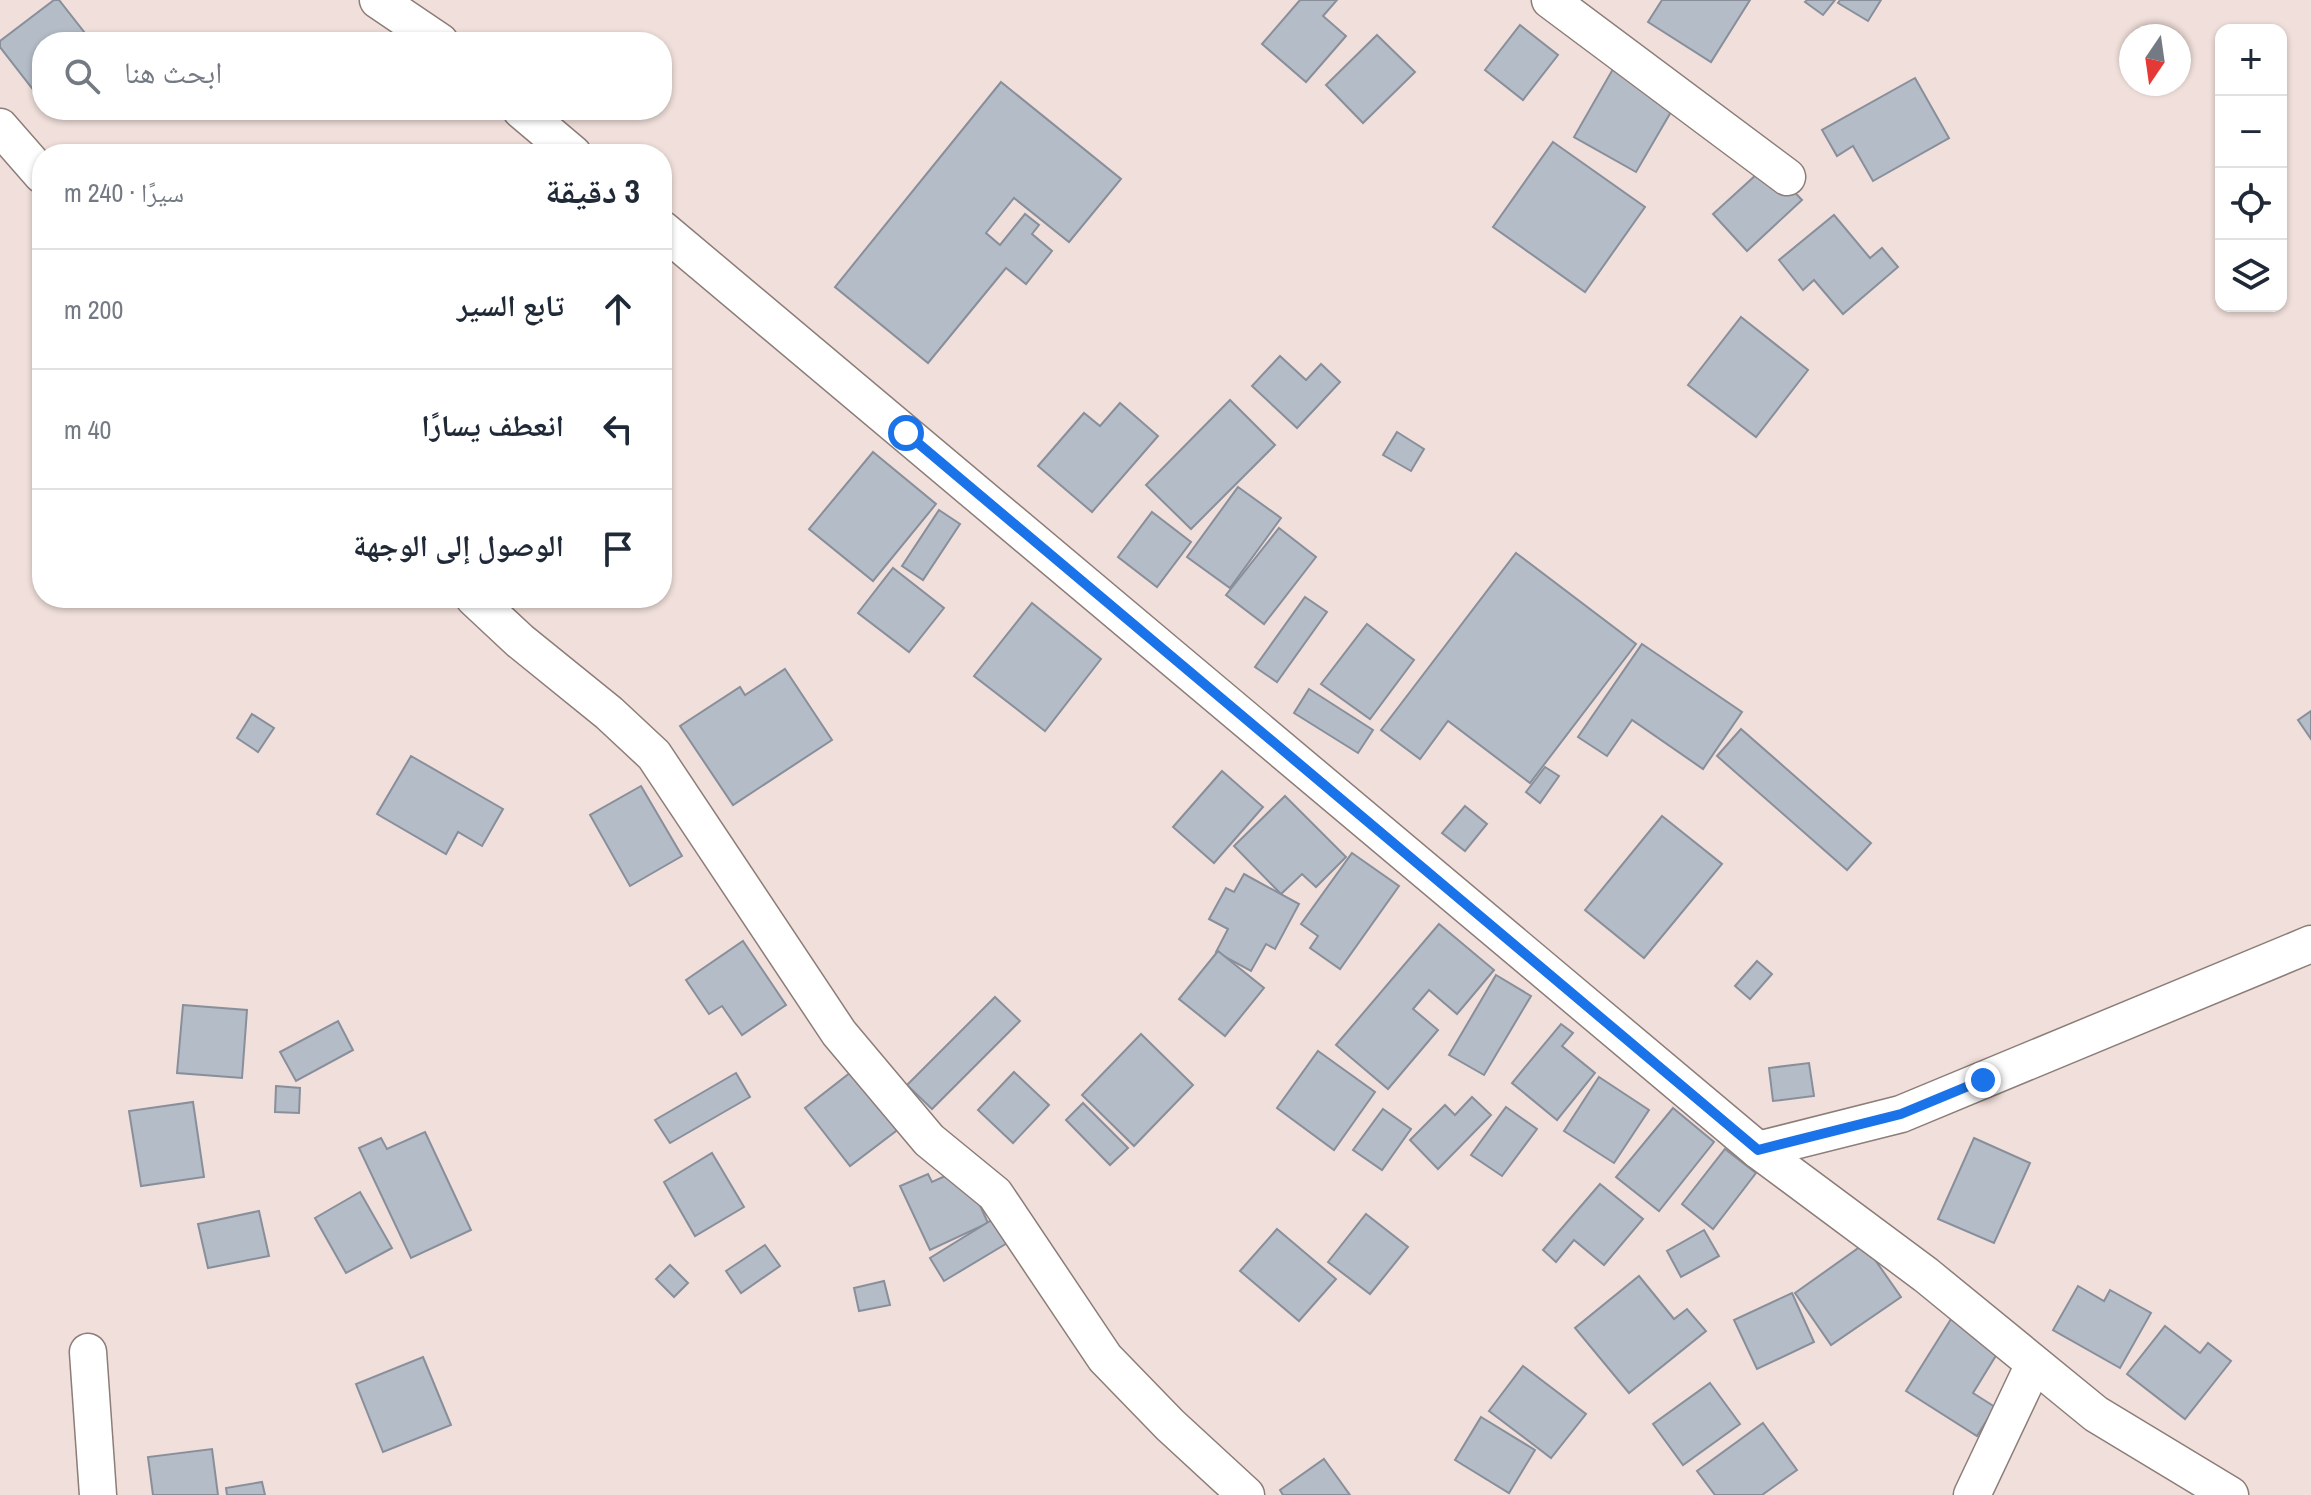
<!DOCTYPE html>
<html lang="ar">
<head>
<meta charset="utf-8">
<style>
	:root { --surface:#fff; --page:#f2f2f3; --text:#1f2937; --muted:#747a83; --line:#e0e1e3 }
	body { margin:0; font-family:"Archivo Narrow","Noto Naskh Arabic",sans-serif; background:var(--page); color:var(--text); direction:rtl }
	.controls { position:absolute; right:24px; top:24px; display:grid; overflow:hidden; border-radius:16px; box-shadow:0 2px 6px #0004 }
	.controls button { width:72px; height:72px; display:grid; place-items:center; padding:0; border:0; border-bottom:2px solid var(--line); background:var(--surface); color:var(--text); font:40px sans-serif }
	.compass { position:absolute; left:2119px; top:24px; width:72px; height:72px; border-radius:50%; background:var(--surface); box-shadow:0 2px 6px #0004; rotate:193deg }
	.stop { position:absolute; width:24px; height:24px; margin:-18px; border:6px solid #1a73e8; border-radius:50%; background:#fff }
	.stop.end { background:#1a73e8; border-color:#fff; box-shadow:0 2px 8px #0008 }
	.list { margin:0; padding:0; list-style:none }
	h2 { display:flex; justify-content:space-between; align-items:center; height:104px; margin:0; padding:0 32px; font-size:34px }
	h2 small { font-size:26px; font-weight:400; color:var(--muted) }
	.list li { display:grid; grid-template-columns:52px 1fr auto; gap:24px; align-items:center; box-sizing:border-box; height:120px; padding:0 32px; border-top:2px solid var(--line) }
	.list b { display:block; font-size:30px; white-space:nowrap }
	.list em { font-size:26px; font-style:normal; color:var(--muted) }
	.icon { flex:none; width:44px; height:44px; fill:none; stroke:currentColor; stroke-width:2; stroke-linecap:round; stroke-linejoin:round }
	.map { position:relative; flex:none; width:2311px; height:1495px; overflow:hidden; direction:ltr }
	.search { position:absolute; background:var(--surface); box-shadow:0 2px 6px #0004; left:32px; top:32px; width:640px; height:88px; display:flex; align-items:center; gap:20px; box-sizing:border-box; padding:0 28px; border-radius:32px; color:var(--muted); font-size:30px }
	.panel { position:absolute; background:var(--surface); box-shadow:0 2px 6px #0004; left:32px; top:144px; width:640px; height:464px; border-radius:32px; direction:rtl }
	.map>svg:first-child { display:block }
	.building { fill:#b4bcc8; stroke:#888f9b; stroke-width:2 }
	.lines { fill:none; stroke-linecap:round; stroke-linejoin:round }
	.minor-casing { stroke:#8c7d78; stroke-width:39 }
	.minor { stroke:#fff; stroke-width:36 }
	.route { stroke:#1a73e8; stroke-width:10 }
</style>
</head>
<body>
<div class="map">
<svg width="2311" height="1495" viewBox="0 0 2311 1495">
	<rect width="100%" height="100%" fill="#f0dfda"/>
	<!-- building -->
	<g class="building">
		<path d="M54,0H59L92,42H42V101L0,47V41Z"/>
		<path d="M1300,0H1337L1323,16L1346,36L1306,82L1262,44Z"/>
		<path d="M1662,0H1750L1711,62L1648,22Z"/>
		<path d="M1807,0H1835L1823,15L1805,2Z"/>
		<path d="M1840,0H1881L1868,21L1838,3Z"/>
		<path d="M1520,25L1558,55L1523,100L1485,70Z"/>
		<path d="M1377,35L1415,72L1363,123L1326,85Z"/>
		<path d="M1613,69L1675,105L1636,172L1574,137Z"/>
		<path d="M1915,78L1949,138L1873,181L1853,146L1837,156L1822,130Z"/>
		<path d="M1001,82L1121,179L1069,242L1014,198L986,233L1000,245L1025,214L1039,225L1032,234L1052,251L1026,284L1006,268L928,363L835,287Z"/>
		<path d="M1553,142L1645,207L1585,292L1493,227Z"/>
		<path d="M1768,164L1802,200L1747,251L1713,214Z"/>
		<path d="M1834,215L1870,258L1882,248L1898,267L1843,314L1814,280L1803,290L1779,260Z"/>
		<path d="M1741,317L1808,370L1756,437L1688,385Z"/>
		<path d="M1280,356L1306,380L1321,364L1340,382L1297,428L1252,386Z"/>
		<path d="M1230,400L1275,445L1191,529L1146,485Z"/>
		<path d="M1120,403L1158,436L1092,512L1038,466L1084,413L1100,426Z"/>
		<path d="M1397,432L1424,449L1411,471L1383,455Z"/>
		<path d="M873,452L936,504L873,581L809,529Z"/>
		<path d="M1238,487L1281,518L1230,588L1187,557Z"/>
		<path d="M939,510L960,524L923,580L902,566Z"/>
		<path d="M1152,512L1191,542L1157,587L1118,557Z"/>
		<path d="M1279,528L1316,557L1264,624L1226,595Z"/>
		<path d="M1516,553L1636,644L1530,783L1448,721L1420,759L1381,730Z"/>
		<path d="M893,568L944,608L909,652L858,613Z"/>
		<path d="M1305,597L1327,612L1277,682L1255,667Z"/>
		<path d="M1032,603L1101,659L1045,731L974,676Z"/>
		<path d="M1367,624L1414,660L1370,719L1321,684Z"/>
		<path d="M1642,644L1742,712L1703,769L1632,720L1607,756L1578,737Z"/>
		<path d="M785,669L832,740L733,805L680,726L740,687L745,695Z"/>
		<path d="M1309,689L1373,730L1358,753L1294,713Z"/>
		<path d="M2311,711V739L2298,720Z"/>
		<path d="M252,714L274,728L258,752L237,738Z"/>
		<path d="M1741,729L1871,843L1847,870L1717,756Z"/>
		<path d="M411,756L503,809L482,846L458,832L446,854L377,814Z"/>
		<path d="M1545,767L1559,776L1540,803L1526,792Z"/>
		<path d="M1222,771L1263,807L1214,863L1173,827Z"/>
		<path d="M641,786L682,856L630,886L590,815Z"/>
		<path d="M1285,796L1346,857L1316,887L1302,874L1281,894L1234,846Z"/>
		<path d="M1465,806L1487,824L1465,851L1442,833Z"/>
		<path d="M1662,816L1722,864L1644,958L1585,910Z"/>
		<path d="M1352,853L1399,886L1340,969L1310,948L1318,936L1301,924Z"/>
		<path d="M1244,874L1299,904L1275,949L1266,944L1251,971L1216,952L1228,929L1209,919L1226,888L1234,892Z"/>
		<path d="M1439,924L1494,970L1457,1014L1429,990L1413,1009L1438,1030L1388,1089L1336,1045Z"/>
		<path d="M743,941L786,1005L742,1035L722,1006L709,1014L686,980Z"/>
		<path d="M1218,951L1264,988L1225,1036L1179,999Z"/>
		<path d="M1757,961L1772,974L1750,999L1735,986Z"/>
		<path d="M1496,975L1531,996L1484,1075L1449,1055Z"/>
		<path d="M995,997L1020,1021L932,1109L907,1085Z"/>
		<path d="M183,1005L247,1010L242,1078L177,1073Z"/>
		<path d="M338,1021L353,1050L296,1081L280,1052Z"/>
		<path d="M1561,1024L1573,1033L1562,1046L1595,1073L1557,1120L1512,1083Z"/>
		<path d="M1141,1034L1193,1085L1134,1146L1082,1095Z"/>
		<path d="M1318,1051L1375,1092L1334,1150L1277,1108Z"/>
		<path d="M1809,1063L1814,1096L1773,1101L1769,1068Z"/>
		<path d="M855,1069L900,1128L850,1166L805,1108Z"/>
		<path d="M1014,1072L1049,1105L1013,1143L978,1110Z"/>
		<path d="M736,1073L750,1097L670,1143L655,1120Z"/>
		<path d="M1599,1077L1649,1110L1614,1163L1564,1131Z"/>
		<path d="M276,1086L300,1088L299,1113L275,1112Z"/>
		<path d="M1472,1097L1491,1115L1438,1169L1410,1140L1445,1105L1455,1115Z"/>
		<path d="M193,1102L204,1177L141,1186L129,1111Z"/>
		<path d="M1083,1103L1128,1148L1110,1165L1066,1120Z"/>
		<path d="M1506,1107L1537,1129L1502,1176L1471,1155Z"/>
		<path d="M1673,1108L1714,1142L1659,1211L1616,1177Z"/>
		<path d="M1383,1109L1411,1129L1382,1170L1353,1150Z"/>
		<path d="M425,1132L471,1230L411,1258L359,1148L381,1138L387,1149Z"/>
		<path d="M1974,1138L2030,1163L1994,1243L1938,1219Z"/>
		<path d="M1725,1149L1756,1173L1713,1229L1682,1204Z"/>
		<path d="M712,1153L744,1207L695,1236L664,1182Z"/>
		<path d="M963,1168L988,1223L930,1250L900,1186L928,1174L932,1182Z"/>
		<path d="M1600,1184L1643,1219L1604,1265L1574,1240L1556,1262L1543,1250Z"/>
		<path d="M360,1192L392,1248L346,1273L315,1218Z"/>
		<path d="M259,1211L269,1256L208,1268L198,1224Z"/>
		<path d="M1366,1214L1408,1247L1370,1294L1328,1262Z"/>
		<path d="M995,1218L1009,1242L944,1281L930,1258Z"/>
		<path d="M1277,1229L1336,1279L1299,1321L1240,1271Z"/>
		<path d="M1704,1230L1719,1256L1681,1277L1667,1251Z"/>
		<path d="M1864,1244L1901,1297L1831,1345L1795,1293Z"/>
		<path d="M765,1245L780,1266L741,1293L726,1271Z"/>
		<path d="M670,1265L688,1283L674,1297L656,1279Z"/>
		<path d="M1639,1276L1674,1319L1687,1309L1706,1331L1629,1393L1575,1328Z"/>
		<path d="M884,1281L890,1305L859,1311L854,1288Z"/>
		<path d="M2078,1286L2104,1301L2110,1290L2151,1313L2120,1368L2053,1330Z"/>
		<path d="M1792,1293L1814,1342L1757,1369L1734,1320Z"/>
		<path d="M1951,1319L2000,1349L1973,1393L1995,1407L1977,1436L1906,1391Z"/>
		<path d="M2165,1326L2200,1353L2208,1343L2231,1361L2185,1419L2127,1374Z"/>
		<path d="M423,1357L451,1425L383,1452L356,1384Z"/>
		<path d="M1523,1366L1586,1414L1551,1458L1489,1411Z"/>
		<path d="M1710,1383L1740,1424L1683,1465L1653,1424Z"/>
		<path d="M1481,1417L1535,1450L1509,1493L1455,1460Z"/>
		<path d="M1763,1423L1797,1470L1762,1495H1715L1697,1471Z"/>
		<path d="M212,1449L218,1495H153L148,1457Z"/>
		<path d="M1324,1459L1350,1495H1283L1280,1490Z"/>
		<path d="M262,1482L265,1495H227L226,1488Z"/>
	</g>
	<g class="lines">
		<defs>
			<g id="minor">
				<path d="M378,0L440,42"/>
				<path d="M1550,0L1787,177"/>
				<path d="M521,110L573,154"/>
				<path d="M0,127L42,175"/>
				<path d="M662,229L1758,1150L1926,1275L2096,1414L2230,1495"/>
				<path d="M474,598L520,641L609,713L654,755L839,1033L929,1140L995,1194L1105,1358L1170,1425L1246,1495"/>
				<path d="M1758,1150L1901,1114L2311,944"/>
				<path d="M88,1352L98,1495"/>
				<path d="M1972,1495L2034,1364"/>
			</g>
		</defs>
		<!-- minor casing -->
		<use href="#minor" class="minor-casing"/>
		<!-- minor -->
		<use href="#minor" class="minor"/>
	</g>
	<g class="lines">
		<!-- route -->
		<path class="route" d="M906,433L1758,1150L1901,1114L1983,1080"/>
	</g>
</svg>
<div class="controls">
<button>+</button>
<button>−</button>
<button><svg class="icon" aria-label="locate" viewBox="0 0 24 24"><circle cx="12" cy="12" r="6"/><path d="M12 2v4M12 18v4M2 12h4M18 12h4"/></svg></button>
<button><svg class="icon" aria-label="layers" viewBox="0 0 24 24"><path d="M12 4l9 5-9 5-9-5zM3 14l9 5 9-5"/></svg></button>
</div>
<svg class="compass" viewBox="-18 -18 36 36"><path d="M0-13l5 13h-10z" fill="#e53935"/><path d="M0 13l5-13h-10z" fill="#747a83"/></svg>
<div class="stop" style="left:906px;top:433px"></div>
<div class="stop end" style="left:1983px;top:1080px"></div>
<div class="search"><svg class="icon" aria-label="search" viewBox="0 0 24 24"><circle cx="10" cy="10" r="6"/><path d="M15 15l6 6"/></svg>ابحث هنا</div>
<section class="panel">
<h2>3 دقيقة<small>سيرًا · 240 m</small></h2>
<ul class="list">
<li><svg class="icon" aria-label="ahead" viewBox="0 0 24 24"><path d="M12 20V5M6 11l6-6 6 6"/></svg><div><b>تابع السير</b></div><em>200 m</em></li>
<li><svg class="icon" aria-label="left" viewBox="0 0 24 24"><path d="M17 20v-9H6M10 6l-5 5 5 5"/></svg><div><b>انعطف يسارًا</b></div><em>40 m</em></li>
<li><svg class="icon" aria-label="arrive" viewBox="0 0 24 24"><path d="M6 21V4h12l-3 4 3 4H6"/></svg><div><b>الوصول إلى الوجهة</b></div></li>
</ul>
</section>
</div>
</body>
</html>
